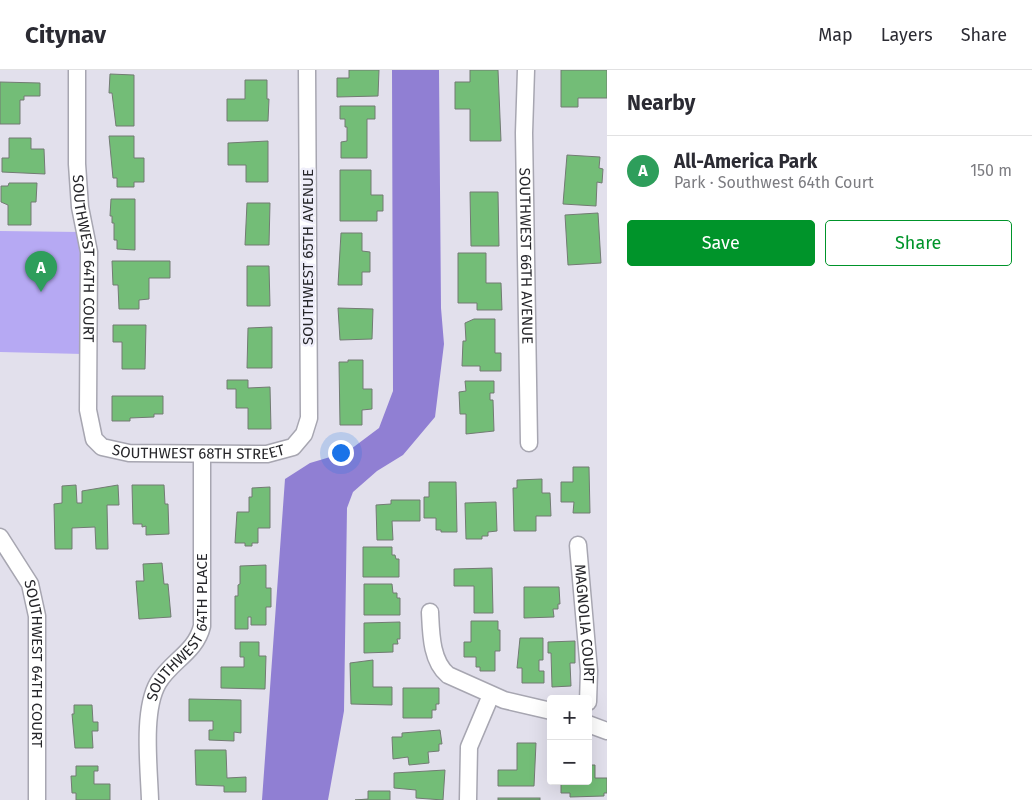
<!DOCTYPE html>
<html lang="en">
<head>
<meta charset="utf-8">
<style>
	:root { --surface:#fff; --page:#f7f7f7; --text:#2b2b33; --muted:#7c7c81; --line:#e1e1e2; --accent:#00942a }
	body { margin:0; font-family:"Fira Sans",sans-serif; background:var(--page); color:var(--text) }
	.controls { position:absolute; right:15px; bottom:15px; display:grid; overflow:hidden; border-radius:5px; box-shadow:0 5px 20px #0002 }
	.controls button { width:45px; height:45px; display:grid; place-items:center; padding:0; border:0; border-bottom:1px solid var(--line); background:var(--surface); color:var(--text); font:25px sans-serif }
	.you { position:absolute; left:340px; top:382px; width:18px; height:18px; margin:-12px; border:4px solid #fff; border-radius:50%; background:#1a73e8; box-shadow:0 0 0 8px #1a73e833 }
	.badge { display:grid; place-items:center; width:32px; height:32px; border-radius:50%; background:var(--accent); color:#fff; font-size:16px; font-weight:700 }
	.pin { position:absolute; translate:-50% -41px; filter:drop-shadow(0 1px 2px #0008) }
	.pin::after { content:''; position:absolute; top:26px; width:18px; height:15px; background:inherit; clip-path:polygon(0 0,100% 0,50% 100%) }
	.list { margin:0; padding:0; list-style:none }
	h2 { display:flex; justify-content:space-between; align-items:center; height:65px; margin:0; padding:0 20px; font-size:21px }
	h2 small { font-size:16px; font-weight:400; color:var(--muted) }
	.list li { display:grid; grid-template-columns:32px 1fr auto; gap:15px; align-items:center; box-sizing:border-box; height:70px; padding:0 20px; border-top:1px solid var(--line) }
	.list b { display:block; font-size:19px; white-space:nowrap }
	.list p { margin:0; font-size:16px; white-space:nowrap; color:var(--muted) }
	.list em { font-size:16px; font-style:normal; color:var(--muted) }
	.actions { display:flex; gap:10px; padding:15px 20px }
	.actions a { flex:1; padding:11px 0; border:1px solid var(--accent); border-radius:5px; text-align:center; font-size:18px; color:var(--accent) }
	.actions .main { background:var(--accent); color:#fff }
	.map { position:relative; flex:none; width:607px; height:730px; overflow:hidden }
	header { display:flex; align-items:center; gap:30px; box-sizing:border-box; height:70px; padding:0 25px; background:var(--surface); border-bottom:1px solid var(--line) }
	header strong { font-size:24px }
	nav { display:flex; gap:28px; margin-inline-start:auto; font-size:18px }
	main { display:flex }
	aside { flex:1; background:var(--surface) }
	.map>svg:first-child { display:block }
	.green { fill:#b6a9f3 }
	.water { fill:#907fd3 }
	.building { fill:#73bd77; stroke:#727b73 }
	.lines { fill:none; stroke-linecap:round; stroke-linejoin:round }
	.minor-casing { stroke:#a7a6b1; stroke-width:19 }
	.minor { stroke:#fff; stroke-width:16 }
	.labels { text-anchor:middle; stroke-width:5; stroke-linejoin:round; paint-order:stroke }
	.street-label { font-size:15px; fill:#26262a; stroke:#efeefa }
</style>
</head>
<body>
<header>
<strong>Citynav</strong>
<nav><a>Map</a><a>Layers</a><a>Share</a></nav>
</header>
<main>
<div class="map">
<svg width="607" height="730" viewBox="0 0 607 730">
	<rect width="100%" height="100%" fill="#e2e0ec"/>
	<!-- green -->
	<path class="green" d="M0,161L80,162L83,284L0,282Z"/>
	<!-- water -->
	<path class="water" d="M392,0H439L441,238L444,274L435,347L403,385L377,401L353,422L347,438L344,641L328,730H262L285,409L310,393L347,382L379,358L393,321Z"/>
	<!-- building -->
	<g class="building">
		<path d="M349,0H379L378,26L337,27V8H349Z"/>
		<path d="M470,0H498L501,71H470V39H455V12H470Z"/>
		<path d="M561,0H607V28H578V37H561Z"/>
		<path d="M110,4L134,5V56H116L112,23H109Z"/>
		<path d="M245,10H267V29H269L268,51H227V29H245Z"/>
		<path d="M0,12L40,13V26H24V30H20V54H0Z"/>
		<path d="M340,36H375V49H367V88H341V72L347,71V57H345V49H340Z"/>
		<path d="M109,66H134V88H144V112H134V117H117V108H113Z"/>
		<path d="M9,68H31V79H44L45,104L2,102V88H9Z"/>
		<path d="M268,71V112H246V95H228V73Z"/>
		<path d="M567,85L600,87L599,98L603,99L602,113L597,112L596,136L563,134Z"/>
		<path d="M340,100H371V125H383V141H377V151H340Z"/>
		<path d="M9,113H37L36,132H31V155H8V135L1,132V116H8Z"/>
		<path d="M470,122H498L499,176H471Z"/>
		<path d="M111,129H135V180L117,179V170H114V153H112V146H110Z"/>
		<path d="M247,133H270L269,175H245Z"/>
		<path d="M598,143L601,193L568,195L565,145Z"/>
		<path d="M341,163H362V181L370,182V202H362V215H338Z"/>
		<path d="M458,183H486V213H501L502,240H477V233H458Z"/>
		<path d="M112,191H170V208H149V229L139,230V239H119L118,215H113Z"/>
		<path d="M247,196H269L270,236H247Z"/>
		<path d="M338,238L373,239L372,269L340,270Z"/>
		<path d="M474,249H495V283H501V301H480V296H462L463,271H466L465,253Z"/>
		<path d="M113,255H146L145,299H122V272H113Z"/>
		<path d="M272,257V298H247L248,258Z"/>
		<path d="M348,290H363V319H372V339L362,340V355H340L339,292H348Z"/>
		<path d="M227,310H248V318L270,317L271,359H248V338H236V319H227Z"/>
		<path d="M465,311H494V323H490V330H493L494,361L466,364V344H460L459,322L466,321Z"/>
		<path d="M112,326H163V344H154V347L130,348V351H112Z"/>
		<path d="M573,397H589L590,443H573L574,432H561V412H573Z"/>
		<path d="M542,409V423H550L551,446H536V461H514L513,418H517V410Z"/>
		<path d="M429,412H456L457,462H441V460H436V448H424V427H429Z"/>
		<path d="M76,415L77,433H82V421L118,415L119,435H107L108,479H96L95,457L72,458V479H55L54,434L62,433V416Z"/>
		<path d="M132,415H164L165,434H168L169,464L146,465V456L142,457V454H133Z"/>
		<path d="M270,417V458H258V473H252V476H245V473H235L237,442H249V427H252V418Z"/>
		<path d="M391,430H420V451H392L393,470H377L376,435L391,434Z"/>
		<path d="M496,432L497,461L488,462V466H482V469H466L465,433Z"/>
		<path d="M363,477H392V485H395L396,489H399V507H363Z"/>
		<path d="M162,493L164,514H168L171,547L139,549L136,511H144L143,494Z"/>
		<path d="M266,495V518H271V537H266V555H251V547H248V559H235V526H238V515L240,514V496Z"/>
		<path d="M492,498L493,543H474V516H454V499Z"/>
		<path d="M364,514H392L393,523H397V528H400V545H364Z"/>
		<path d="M524,517H559L560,534H558V539H553L554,547L524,548Z"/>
		<path d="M471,551H498V560H500V581H495V601H480V597H476V587H464V572H471Z"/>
		<path d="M400,552V569H397L398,574H393V582L364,583V553Z"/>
		<path d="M520,568H543V590H539V601H544V613H522V598H517Z"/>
		<path d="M575,571V593H570L571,616L552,617L551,583H548V572Z"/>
		<path d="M240,572H259V586H266L265,619L221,618V597H244V587H240Z"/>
		<path d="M373,590V617H392V635L351,634L350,593Z"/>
		<path d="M403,618H439V634H436V640H432V648H403Z"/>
		<path d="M189,629L241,630V663L234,662V671L209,670V660H213V651H189Z"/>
		<path d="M74,635H92L93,652H98V661H92L93,678H75L72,644H74Z"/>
		<path d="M440,660L442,674H439V681L428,682L429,693L409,695L408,687L393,689L392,667H402V663Z"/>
		<path d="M517,673H536L534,716H498V700H517Z"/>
		<path d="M195,680H226L227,708L246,707V722H224V716L196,715Z"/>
		<path d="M588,695H595V708H607V723H604V726L570,727V723H561V711H588Z"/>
		<path d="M76,696H98V701H94V714H110V730H76V723H72L71,706H76Z"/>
		<path d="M445,700L443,730L416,728V720L394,718V703Z"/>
		<path d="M368,721H390V730H355L368,729Z"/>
		<rect x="498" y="728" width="42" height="2"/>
	</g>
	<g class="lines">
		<defs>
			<g id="minor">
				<path id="s1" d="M77,0V94L80,137L89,182L88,340L94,369L102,377L129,383L267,384L293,377L304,364L309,348L307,0"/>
				<path id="s2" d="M526,0L524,63L529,373"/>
				<path id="s3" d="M0,467L30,514L37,546V730"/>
				<path id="s4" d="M578,475L589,601L588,632"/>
				<path d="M430,542C431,563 431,591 448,605L504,630L551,641"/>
				<path d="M588,654L607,661"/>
				<path id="s5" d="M150,730C149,697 142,641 158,613C171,591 196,582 202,556V384"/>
				<path d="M468,730L469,677L491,625"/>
			</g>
		</defs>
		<!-- minor casing -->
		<use href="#minor" class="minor-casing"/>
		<!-- minor -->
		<use href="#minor" class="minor"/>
	</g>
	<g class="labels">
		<!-- street labels -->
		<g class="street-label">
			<text dy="5" stroke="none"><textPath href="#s2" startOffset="186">SOUTHWEST 66TH AVENUE</textPath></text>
			<text transform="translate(308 187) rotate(-90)" y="5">SOUTHWEST 65TH AVENUE</text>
			<text dy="5" stroke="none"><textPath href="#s1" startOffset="189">SOUTHWEST 64TH COURT</textPath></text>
			<text dy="5" stroke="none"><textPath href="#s1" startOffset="479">SOUTHWEST 68TH STREET</textPath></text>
			<text dy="5" stroke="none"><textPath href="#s4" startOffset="79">MAGNOLIA COURT</textPath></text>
			<text dy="5" stroke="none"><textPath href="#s5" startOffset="182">SOUTHWEST 64TH PLACE</textPath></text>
			<text dy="5" stroke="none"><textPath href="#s3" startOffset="136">SOUTHWEST 64TH COURT</textPath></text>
		</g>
	</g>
</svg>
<div class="controls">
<button>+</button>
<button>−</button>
</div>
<div class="you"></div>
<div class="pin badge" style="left:41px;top:222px;background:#2e9e5b">A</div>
</div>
<aside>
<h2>Nearby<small></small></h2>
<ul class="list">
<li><span class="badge" style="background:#2e9e5b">A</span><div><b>All-America Park</b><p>Park · Southwest 64th Court</p></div><em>150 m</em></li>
</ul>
<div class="actions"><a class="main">Save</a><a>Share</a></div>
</aside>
</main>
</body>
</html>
